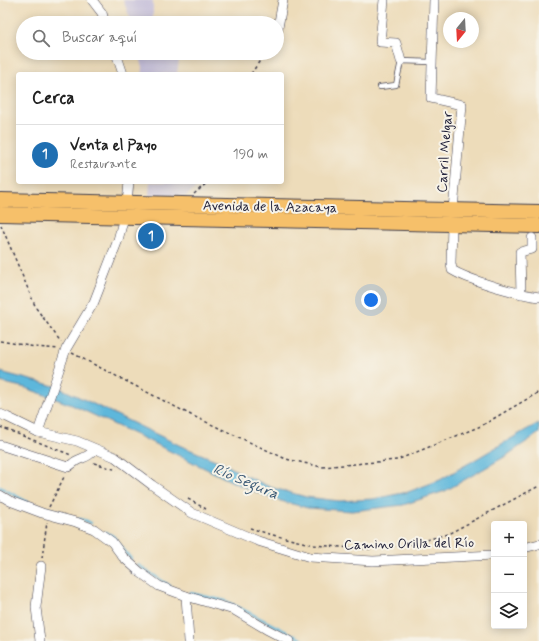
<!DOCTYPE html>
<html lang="es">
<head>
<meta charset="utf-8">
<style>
	:root { --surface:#fff; --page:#f6f6f6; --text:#222; --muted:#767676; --line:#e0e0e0; --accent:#1f6fb2 }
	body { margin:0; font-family:Mynerve,sans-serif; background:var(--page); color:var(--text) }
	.controls { position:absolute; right:12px; bottom:12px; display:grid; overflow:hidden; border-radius:4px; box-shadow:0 2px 10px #0003 }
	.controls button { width:36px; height:36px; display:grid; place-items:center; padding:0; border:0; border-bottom:1px solid var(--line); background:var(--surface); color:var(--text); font:20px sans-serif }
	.compass { position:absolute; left:443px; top:12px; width:36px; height:36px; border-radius:50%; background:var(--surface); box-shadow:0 2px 10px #0003; rotate:198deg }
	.you { position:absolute; left:371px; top:300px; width:14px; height:14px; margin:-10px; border:3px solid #fff; border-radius:50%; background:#1a73e8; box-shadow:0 0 0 6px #1a73e833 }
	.badge { display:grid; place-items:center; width:26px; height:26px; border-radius:50%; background:var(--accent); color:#fff; font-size:13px; font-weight:700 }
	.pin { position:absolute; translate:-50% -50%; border:2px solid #fff; box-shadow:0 1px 4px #0006 }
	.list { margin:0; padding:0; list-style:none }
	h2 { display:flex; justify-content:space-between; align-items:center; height:52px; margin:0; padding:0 16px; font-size:17px }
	h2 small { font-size:13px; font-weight:400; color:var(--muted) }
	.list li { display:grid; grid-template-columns:26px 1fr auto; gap:12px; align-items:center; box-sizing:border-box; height:60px; padding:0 16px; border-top:1px solid var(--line) }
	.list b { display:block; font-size:15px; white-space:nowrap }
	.list p { margin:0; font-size:13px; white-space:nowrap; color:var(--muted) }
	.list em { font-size:13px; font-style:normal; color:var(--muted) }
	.icon { flex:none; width:22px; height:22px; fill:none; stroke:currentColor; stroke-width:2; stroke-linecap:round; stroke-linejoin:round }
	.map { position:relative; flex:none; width:539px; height:641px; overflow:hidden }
	.search { position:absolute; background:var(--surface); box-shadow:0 2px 10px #0003; left:16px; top:16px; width:268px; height:44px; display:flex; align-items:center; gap:10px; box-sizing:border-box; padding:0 14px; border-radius:22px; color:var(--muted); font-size:15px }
	.panel { position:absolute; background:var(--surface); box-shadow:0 2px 10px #0003; left:16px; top:72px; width:268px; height:112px; border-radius:4px }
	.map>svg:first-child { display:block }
	.industrial { fill:#c6c0da }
	.water { fill:#5db7db; stroke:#406c8b }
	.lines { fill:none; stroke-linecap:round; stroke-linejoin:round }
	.stream { stroke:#5db7db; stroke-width:2.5 }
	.lane-casing { stroke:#403e4e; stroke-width:6 }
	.street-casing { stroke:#403e4e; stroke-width:10 }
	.primary-casing { stroke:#403e4e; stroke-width:16 }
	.path { stroke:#403e4e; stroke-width:1.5; stroke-dasharray:3 3; stroke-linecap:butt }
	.lane { stroke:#fff; stroke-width:4.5 }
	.street { stroke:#fff; stroke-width:9 }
	.primary { stroke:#f6c06b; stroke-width:14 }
	.labels { text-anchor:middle; stroke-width:4; stroke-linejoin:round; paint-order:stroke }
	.street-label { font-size:14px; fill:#22223b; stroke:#f7f3e8 }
	.water-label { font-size:15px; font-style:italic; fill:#375673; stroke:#f7f3e8 }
</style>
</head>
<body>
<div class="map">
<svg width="539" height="641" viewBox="0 0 539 641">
	<rect width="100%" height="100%" fill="#f7f3e8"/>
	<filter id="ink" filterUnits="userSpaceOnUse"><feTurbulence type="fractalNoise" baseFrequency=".025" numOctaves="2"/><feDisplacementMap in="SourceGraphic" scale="8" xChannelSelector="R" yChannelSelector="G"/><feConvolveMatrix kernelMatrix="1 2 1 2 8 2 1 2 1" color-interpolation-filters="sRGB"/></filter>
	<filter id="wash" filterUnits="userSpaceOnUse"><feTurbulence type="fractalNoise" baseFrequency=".012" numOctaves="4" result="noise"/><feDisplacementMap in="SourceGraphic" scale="16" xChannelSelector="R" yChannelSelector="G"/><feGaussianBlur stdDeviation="0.9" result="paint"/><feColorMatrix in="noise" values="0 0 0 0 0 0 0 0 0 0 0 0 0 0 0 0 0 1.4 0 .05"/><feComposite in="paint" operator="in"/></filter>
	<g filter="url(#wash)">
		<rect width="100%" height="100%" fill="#eddcba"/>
		<!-- industrial -->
		<g class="industrial">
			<path d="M123,0H153V23H132Z"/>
			<path d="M140,53H180L177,74H143Z"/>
			<path d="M150,182H203L186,196L149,195Z"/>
		</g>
		<!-- water -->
		<path class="water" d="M0,372L58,387L181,446L223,463L244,475L270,487L306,497L339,501L373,499L408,492L440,480L526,430L539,423V433L506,456L445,491L403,505L352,511L308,508L273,499L237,484L145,439L72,405L26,388L0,382Z"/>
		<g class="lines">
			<!-- stream -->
			<g class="stream">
				<path d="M0,487L33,505L65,514"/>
				<path d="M79,519L87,521L91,523"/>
				<path d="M106,532L113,536L116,540"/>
				<path d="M119,544L131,559"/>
				<path d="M138,565L170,586"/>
				<path d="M190,593L226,601L305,641"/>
			</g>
		</g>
	</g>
	<g filter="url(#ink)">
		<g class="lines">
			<defs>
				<path id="lane" d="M380,87L396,85L401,61L432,62"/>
				<g id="street">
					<path d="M92,0L102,13L105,23"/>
					<path d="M384,0L380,42L396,43L401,61"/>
					<path d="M434,0L431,98L462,105L453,210"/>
					<path d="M277,33L283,0"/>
					<path d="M116,53L123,74"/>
					<path d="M127,203L129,182"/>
					<path d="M452,224L451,263L452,270C465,278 481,282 496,287C510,291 524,295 539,297"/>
					<path d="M521,294L520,252L532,249V238"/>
					<path d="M0,414L7,417L38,432L77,441L115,457L152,485L192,513L258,541L310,557L373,561L494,555"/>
					<path d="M38,432L66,349L94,302L118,240L124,217"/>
					<path d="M0,445L68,467C71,465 73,463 76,461C84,457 89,457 95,449"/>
					<path d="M0,495L10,501L42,513L76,522L94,529L112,542L123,557L141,573L159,586L186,596L234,610L266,629L289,641"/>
					<path d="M524,548L539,544"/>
					<path d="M186,596L189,641"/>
					<path d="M40,641L36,607L41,566"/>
				</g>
				<g id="primary">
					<path d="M0,200L539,212"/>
					<path d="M0,214L539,226"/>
				</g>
			</defs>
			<!-- lane casing -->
			<use href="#lane" class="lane-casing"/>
			<!-- street casing -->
			<use href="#street" class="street-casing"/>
			<!-- primary casing -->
			<use href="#primary" class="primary-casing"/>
			<!-- path -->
			<g class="path">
				<path d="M251,74L265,53"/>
				<path d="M194,194L208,182"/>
				<path d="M1,225L36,308L61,342"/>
				<path d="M0,341L36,347L58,349"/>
				<path d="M72,353L191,415L286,459L322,467L397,460L481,426L539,392"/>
				<path d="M0,427L71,455"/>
				<path d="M94,463L117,470"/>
				<path d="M188,499L206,509"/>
				<path d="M49,507L65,475"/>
				<path d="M250,528L269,534L314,545L368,549L407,545L448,534L539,486"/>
				<path d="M42,558L47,522"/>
			</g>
			<!-- lane -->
			<use href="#lane" class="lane"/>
			<!-- street -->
			<use href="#street" class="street"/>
			<!-- primary -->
			<use href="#primary" class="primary"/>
		</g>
	</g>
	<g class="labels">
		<!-- street labels -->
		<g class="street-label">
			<text transform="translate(444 152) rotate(-86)" y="5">Carril Melgar</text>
			<text transform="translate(270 206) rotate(1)" y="5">Avenida de la Azacaya</text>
			<text transform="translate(409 543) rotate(-1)" y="5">Camino Orilla del Río</text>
		</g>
		<!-- water labels -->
		<g class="water-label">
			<text transform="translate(246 481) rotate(23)" y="5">Río Segura</text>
		</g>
	</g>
</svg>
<div class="controls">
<button>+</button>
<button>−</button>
<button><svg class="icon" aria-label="layers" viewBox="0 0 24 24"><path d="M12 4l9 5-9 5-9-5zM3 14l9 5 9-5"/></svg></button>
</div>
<svg class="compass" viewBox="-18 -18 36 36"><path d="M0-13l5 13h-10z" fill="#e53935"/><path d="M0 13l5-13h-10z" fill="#767676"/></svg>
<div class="you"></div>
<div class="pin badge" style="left:151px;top:236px">1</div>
<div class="search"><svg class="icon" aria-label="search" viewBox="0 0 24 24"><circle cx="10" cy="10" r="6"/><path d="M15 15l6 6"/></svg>Buscar aquí</div>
<section class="panel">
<h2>Cerca<small></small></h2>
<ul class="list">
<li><span class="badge">1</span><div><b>Venta el Payo</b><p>Restaurante</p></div><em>190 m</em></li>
</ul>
</section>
</div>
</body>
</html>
